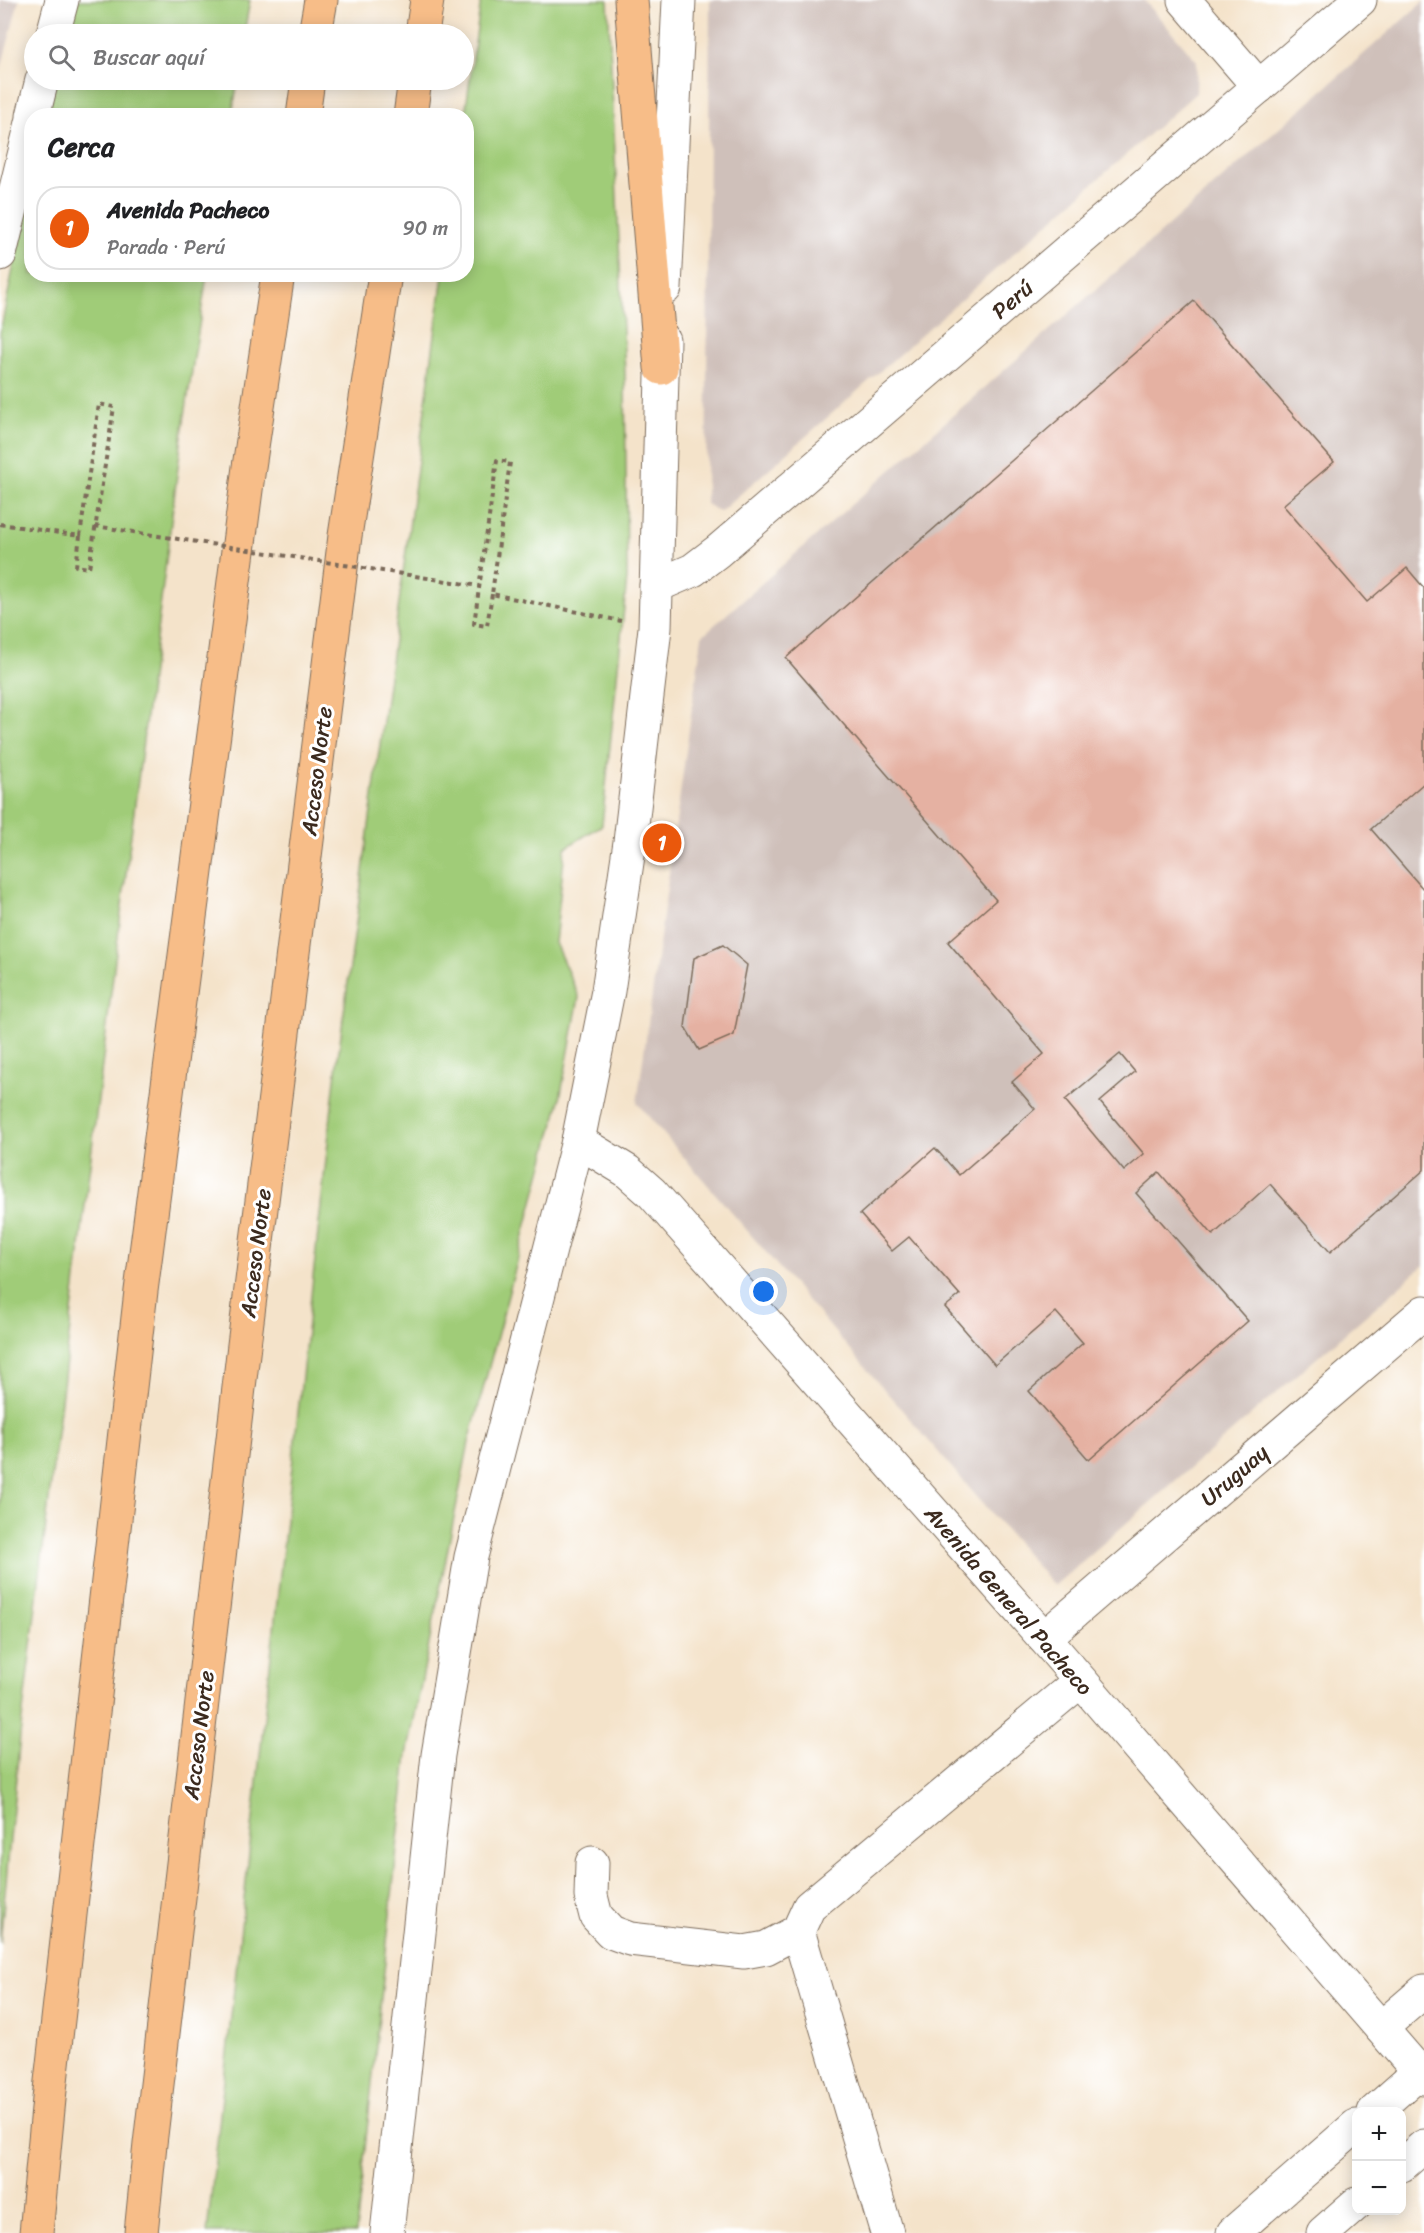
<!DOCTYPE html>
<html lang="es">
<head>
<meta charset="utf-8">
<style>
	:root { --surface:#fff; --page:#f2f2f2; --text:#202124; --muted:#757577; --line:#e0e0e0; --accent:#ea580c }
	body { margin:0; font-family:Sriracha,sans-serif; background:var(--page); color:var(--text) }
	.controls { position:absolute; right:18px; bottom:18px; display:grid; overflow:hidden; border-radius:12px; box-shadow:0 3px 15px #0003 }
	.controls button { width:54px; height:54px; display:grid; place-items:center; padding:0; border:0; border-bottom:2px solid var(--line); background:var(--surface); color:var(--text); font:30px sans-serif }
	.you { position:absolute; left:764px; top:1292px; width:21px; height:21px; margin:-15px; border:4px solid #fff; border-radius:50%; background:#1a73e8; box-shadow:0 0 0 9px #1a73e833 }
	.badge { display:grid; place-items:center; width:39px; height:39px; border-radius:50%; background:var(--accent); color:#fff; font-size:20px; font-weight:700 }
	.pin { position:absolute; translate:-50% -50%; border:3px solid #fff; box-shadow:0 2px 6px #0006 }
	.list { margin:0; padding:0; list-style:none }
	h2 { display:flex; justify-content:space-between; align-items:center; height:78px; margin:0; padding:0 24px; font-size:26px }
	h2 small { font-size:20px; font-weight:400; color:var(--muted) }
	.list li { display:grid; grid-template-columns:39px 1fr auto; gap:18px; align-items:center; box-sizing:border-box; height:84px; margin:0 12px 12px; padding:0 12px; border:2px solid var(--line); border-radius:24px }
	.list b { display:block; font-size:22px; white-space:nowrap }
	.list p { margin:0; font-size:20px; white-space:nowrap; color:var(--muted) }
	.list em { font-size:20px; font-style:normal; color:var(--muted) }
	.icon { flex:none; width:33px; height:33px; fill:none; stroke:currentColor; stroke-width:2; stroke-linecap:round; stroke-linejoin:round }
	.map { position:relative; flex:none; width:1424px; height:2233px; overflow:hidden }
	.search { position:absolute; background:var(--surface); box-shadow:0 3px 15px #0003; left:24px; top:24px; width:450px; height:66px; display:flex; align-items:center; gap:15px; box-sizing:border-box; padding:0 21px; border-radius:33px; color:var(--muted); font-size:22px }
	.panel { position:absolute; background:var(--surface); box-shadow:0 3px 15px #0003; left:24px; top:108px; width:450px; height:174px; border-radius:24px }
	.map>svg:first-child { display:block }
	.industrial { fill:#cfc0ba }
	.green { fill:#a0cc78; stroke:#6e7b4b; stroke-width:1.5 }
	.building { fill:#e5b1a2; fill-rule:evenodd }
	.lines { fill:none; stroke-linecap:round; stroke-linejoin:round }
	.minor-casing { stroke:#7c6b5a; stroke-width:35 }
	.highway-casing { stroke:#7c6b5a; stroke-width:35 }
	.path { stroke:#7c6b5a; stroke-width:4; stroke-dasharray:4.5 4.5; stroke-linecap:butt }
	.minor { stroke:#fff; stroke-width:33 }
	.highway { stroke:#f7bd88; stroke-width:33 }
	.path-bridge { stroke:#7c6b5a; stroke-width:4; stroke-dasharray:4.5 4.5; stroke-linecap:butt }
	.labels { text-anchor:middle; stroke-width:6; stroke-linejoin:round; paint-order:stroke }
	.street-label { font-size:22px; fill:#3b2a1e; stroke:#fff }
</style>
</head>
<body>
<div class="map">
<svg width="1424" height="2233" viewBox="0 0 1424 2233">
	<rect width="100%" height="100%" fill="#fff"/>
	<filter id="ink" filterUnits="userSpaceOnUse"><feTurbulence type="fractalNoise" baseFrequency=".0167" numOctaves="2"/><feDisplacementMap in="SourceGraphic" scale="12" xChannelSelector="R" yChannelSelector="G"/><feConvolveMatrix kernelMatrix="1 2 1 2 8 2 1 2 1" color-interpolation-filters="sRGB"/></filter>
	<filter id="wash" filterUnits="userSpaceOnUse"><feTurbulence type="fractalNoise" baseFrequency=".008" numOctaves="4" result="noise"/><feDisplacementMap in="SourceGraphic" scale="24" xChannelSelector="R" yChannelSelector="G"/><feGaussianBlur stdDeviation="1.35" result="paint"/><feColorMatrix in="noise" values="0 0 0 0 0 0 0 0 0 0 0 0 0 0 0 0 0 1.4 0 .05"/><feComposite in="paint" operator="in"/></filter>
	<g filter="url(#wash)">
		<rect width="100%" height="100%" fill="#f4e3ca"/>
		<!-- industrial -->
		<g class="industrial">
			<path d="M0,0H19L0,73Z"/>
			<path d="M710,0H1144L1197,61L1196,93L720,512L706,504Z"/>
			<path d="M1424,1V1265L1054,1586L637,1103L702,636Z"/>
		</g>
		<!-- green -->
		<g class="green">
			<path d="M77,0H250L244,34H67Z"/>
			<path d="M481,0H608L625,374L627,578L602,825L565,848L555,943L579,997L559,1104L469,1442L407,1755L356,2233H207L335,1079L443,275L466,274V116L465,115Z"/>
			<path d="M54,80H238L232,115L45,116Z"/>
			<path d="M31,181L32,274L207,275L183,428L115,960L20,1736L0,1943V333Z"/>
		</g>
		<g id="blocks">
			<!-- building -->
			<g class="building">
				<path d="M1194,301L1334,462L1283,505L1367,602L1407,568L1424,588V783L1371,829L1424,890V1170L1330,1252L1270,1184L1213,1235L1159,1172L1136,1193L1248,1321L1089,1460L1029,1391L1083,1343L1056,1312L995,1365L945,1307L960,1295L909,1237L892,1251L860,1214L935,1148L959,1175L1035,1109L1012,1082L1044,1054L948,942L996,900L786,658ZM1120,1054L1135,1072L1100,1102L1144,1154L1124,1171L1065,1100Z"/>
				<path d="M723,945L747,965L734,1035L699,1050L685,1027L694,958Z"/>
			</g>
		</g>
	</g>
	<g filter="url(#ink)">
		<use href="#blocks" fill-opacity="0" stroke="#7c6b5a" stroke-width="1.5"/>
		<g class="lines">
			<defs>
				<g id="minor">
					<path d="M1184,0L1259,87"/>
					<path d="M53,34L62,0"/>
					<path d="M33,116L42,80"/>
					<path d="M0,254L32,123"/>
					<path d="M665,288L679,0"/>
					<path d="M656,586L693,570L718,551L1360,0"/>
					<path d="M578,1141L627,1171L652,1193L1044,1638L1424,2078"/>
					<path d="M1044,1638L1424,1312"/>
					<path d="M592,1863L591,1896L596,1916L611,1932L630,1939L744,1952L766,1948L798,1931"/>
					<path d="M1381,2028L1424,1991"/>
					<path d="M1374,2112L1419,2072"/>
					<path d="M1402,2165L1424,2146"/>
					<path d="M387,2233L438,1755L471,1557L578,1141L608,991L630,842L655,628L663,340"/>
					<path d="M887,2233L798,1931L809,1907L1080,1681"/>
					<path d="M1233,2233L1356,2126"/>
					<path d="M1323,2233L1356,2204"/>
				</g>
				<g id="highway">
					<path d="M631,0L661,368"/>
					<path d="M315,34L321,0"/>
					<path d="M422,34L427,0"/>
					<path d="M303,116L308,80"/>
					<path d="M410,116L415,80"/>
					<path d="M36,2233L49,2099L141,1291L249,467L278,274"/>
					<path d="M141,2233L150,2144L244,1345L345,536L385,274"/>
				</g>
			</defs>
			<!-- minor casing -->
			<use href="#minor" class="minor-casing"/>
			<!-- highway casing -->
			<use href="#highway" class="highway-casing"/>
			<!-- path -->
			<g class="path">
				<path d="M0,524L80,536L99,404L114,407L89,568L76,566L80,536"/>
				<path d="M492,594L487,626L474,624L497,460L510,462L492,594L621,621"/>
			</g>
			<!-- minor -->
			<use href="#minor" class="minor"/>
			<!-- highway -->
			<use href="#highway" class="highway"/>
			<!-- path-bridge -->
			<path class="path-bridge" d="M95,526L479,586"/>
		</g>
	</g>
	<g class="labels">
		<!-- street labels -->
		<g class="street-label">
			<text transform="translate(1012 299) rotate(-41)" y="8">Perú</text>
			<text transform="translate(316 771) rotate(-83)" y="8">Acceso Norte</text>
			<text transform="translate(255 1253) rotate(-83)" y="8">Acceso Norte</text>
			<text transform="translate(1234 1475) rotate(-41)" y="8">Uruguay</text>
			<text transform="translate(1009 1600) rotate(49)" y="8">Avenida General Pacheco</text>
			<text transform="translate(198 1735) rotate(-83)" y="8">Acceso Norte</text>
		</g>
	</g>
</svg>
<div class="controls">
<button>+</button>
<button>−</button>
</div>
<div class="you"></div>
<div class="pin badge" style="left:662px;top:843px">1</div>
<div class="search"><svg class="icon" aria-label="search" viewBox="0 0 24 24"><circle cx="10" cy="10" r="6"/><path d="M15 15l6 6"/></svg>Buscar aquí</div>
<section class="panel">
<h2>Cerca<small></small></h2>
<ul class="list">
<li><span class="badge">1</span><div><b>Avenida Pacheco</b><p>Parada · Perú</p></div><em>90 m</em></li>
</ul>
</section>
</div>
</body>
</html>
